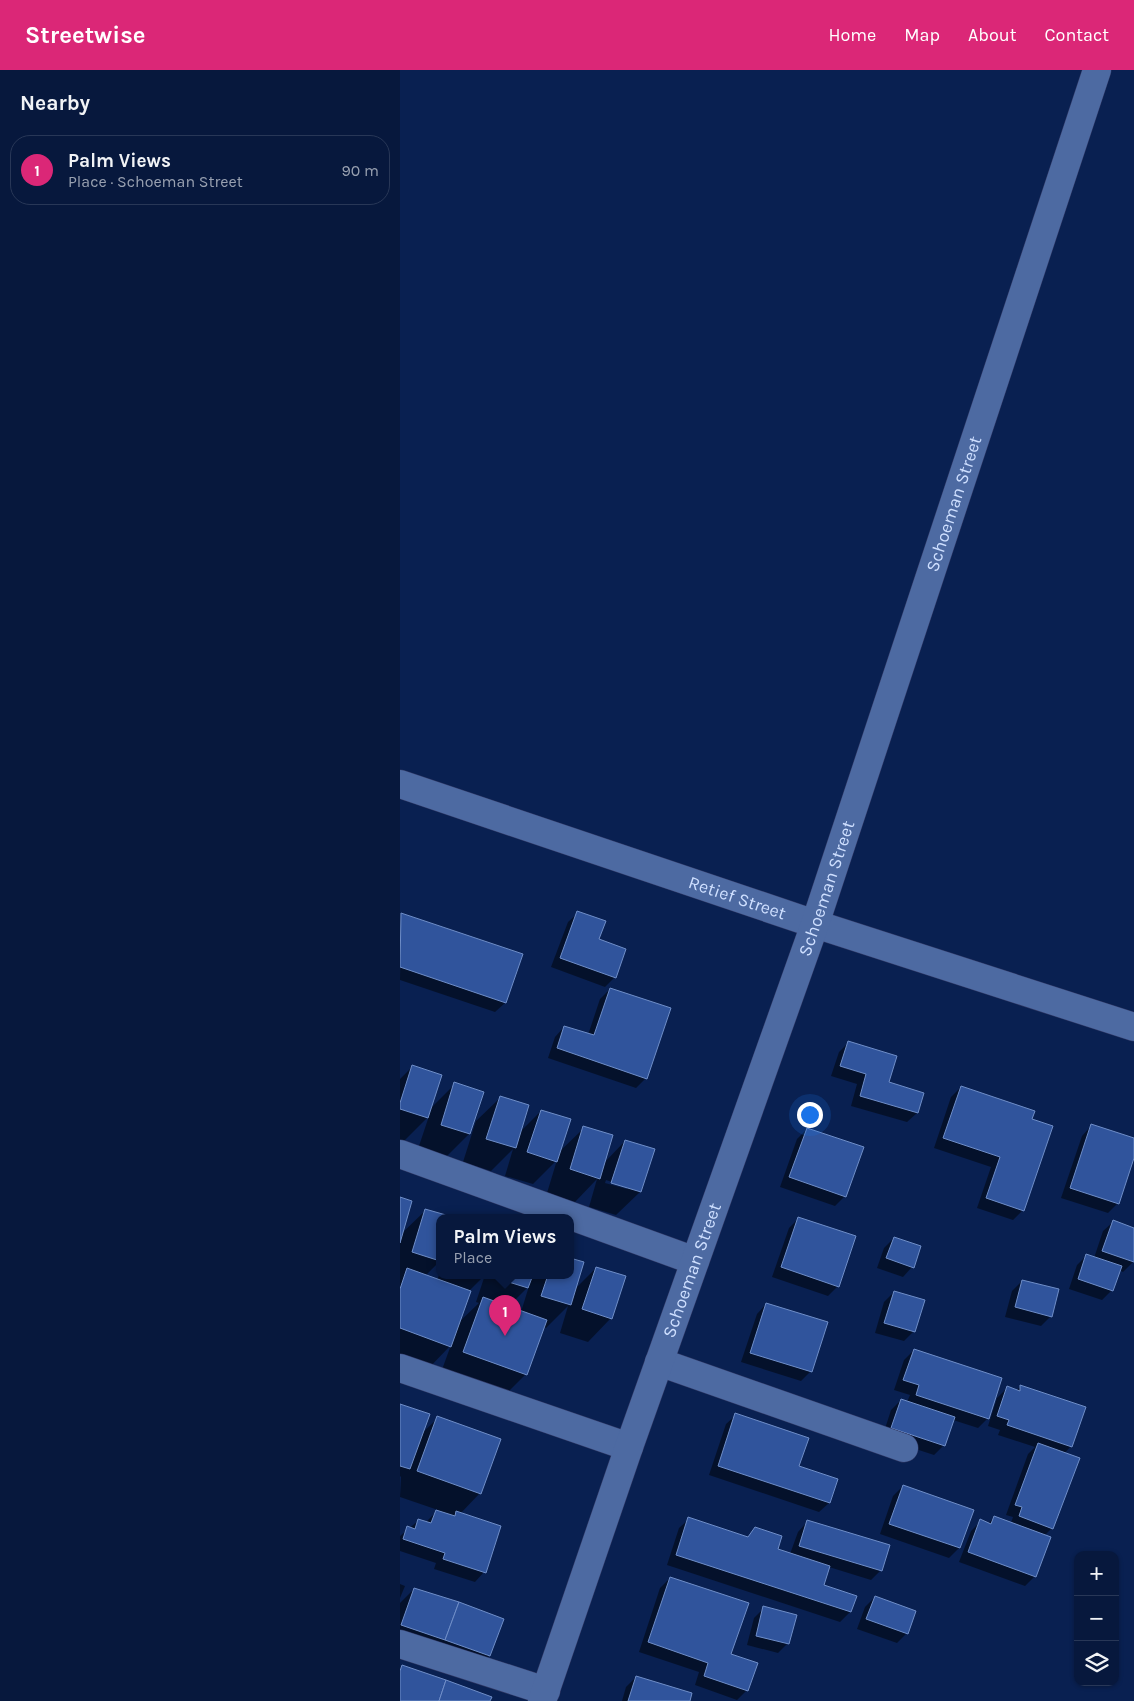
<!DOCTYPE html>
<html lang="en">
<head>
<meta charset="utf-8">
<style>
	:root { --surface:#07183d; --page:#102144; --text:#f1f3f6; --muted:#98a0b0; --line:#283757; --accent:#db2777 }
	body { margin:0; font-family:Karla,sans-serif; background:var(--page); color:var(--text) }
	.controls { position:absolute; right:15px; bottom:15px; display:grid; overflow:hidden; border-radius:10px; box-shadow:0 1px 4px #0004 }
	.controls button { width:45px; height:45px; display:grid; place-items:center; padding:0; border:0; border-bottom:1px solid var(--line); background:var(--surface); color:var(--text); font:25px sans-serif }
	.you { position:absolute; left:409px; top:1044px; width:18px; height:18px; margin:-12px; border:4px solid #fff; border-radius:50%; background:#1a73e8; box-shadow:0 0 0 8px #1a73e833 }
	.badge { display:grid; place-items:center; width:32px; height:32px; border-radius:50%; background:var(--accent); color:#fff; font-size:16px; font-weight:700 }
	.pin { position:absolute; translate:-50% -41px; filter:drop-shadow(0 1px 2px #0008) }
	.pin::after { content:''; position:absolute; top:26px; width:18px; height:15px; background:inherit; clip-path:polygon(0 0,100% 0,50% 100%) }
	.popup { position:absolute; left:36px; top:1144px; width:138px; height:65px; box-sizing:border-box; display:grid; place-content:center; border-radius:10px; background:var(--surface); filter:drop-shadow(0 1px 4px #0005); font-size:16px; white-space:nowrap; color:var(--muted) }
	.popup b { font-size:19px; color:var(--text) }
	.popup::after { content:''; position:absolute; left:50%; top:100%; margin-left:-10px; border:10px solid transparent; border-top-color:var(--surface) }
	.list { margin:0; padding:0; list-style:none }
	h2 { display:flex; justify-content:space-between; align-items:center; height:65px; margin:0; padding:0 20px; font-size:21px }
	h2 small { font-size:16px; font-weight:400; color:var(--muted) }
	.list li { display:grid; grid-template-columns:32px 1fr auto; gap:15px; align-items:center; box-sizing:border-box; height:70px; margin:0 10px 10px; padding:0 10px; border:1px solid var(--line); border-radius:20px }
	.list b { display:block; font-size:19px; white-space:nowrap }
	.list p { margin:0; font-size:16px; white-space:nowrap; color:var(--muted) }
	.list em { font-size:16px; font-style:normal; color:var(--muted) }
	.icon { flex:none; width:28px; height:28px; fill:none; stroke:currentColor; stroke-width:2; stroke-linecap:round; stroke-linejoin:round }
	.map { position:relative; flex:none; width:734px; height:1631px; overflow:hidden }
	header { display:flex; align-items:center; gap:30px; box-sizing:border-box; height:70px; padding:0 25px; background:var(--accent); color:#fff }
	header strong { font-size:24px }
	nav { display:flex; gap:28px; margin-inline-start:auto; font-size:18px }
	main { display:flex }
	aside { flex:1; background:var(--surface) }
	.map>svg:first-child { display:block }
	.shadow { fill:#0007; fill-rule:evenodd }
	.building { fill:#30549c; stroke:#6f8ec8 }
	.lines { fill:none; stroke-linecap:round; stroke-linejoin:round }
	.street-casing { stroke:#313965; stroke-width:29 }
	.street { stroke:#4d6aa2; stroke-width:28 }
	.labels { text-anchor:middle; stroke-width:5; stroke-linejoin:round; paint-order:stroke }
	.street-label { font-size:18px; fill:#cedfff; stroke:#021546 }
</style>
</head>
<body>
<header>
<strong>Streetwise</strong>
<nav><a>Home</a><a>Map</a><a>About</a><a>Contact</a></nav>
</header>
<main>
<aside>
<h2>Nearby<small></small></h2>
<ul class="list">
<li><span class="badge">1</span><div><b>Palm Views</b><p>Place · Schoeman Street</p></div><em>90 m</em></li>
</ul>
</aside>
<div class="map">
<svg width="734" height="1631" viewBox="0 0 734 1631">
	<rect width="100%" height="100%" fill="#092051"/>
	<!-- shadow -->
	<g class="shadow">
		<path d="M178,843L197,870L215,907L205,917L151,897L168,852Z"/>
		<path d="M1,845L105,933L95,942L0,910Z"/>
		<path d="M210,919L246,1008L236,1018L148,988L155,967L164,957L188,965L200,929Z"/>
		<path d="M449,972L487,1013L522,1024L517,1043L507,1052L451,1036L457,1014L431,1006L439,982Z"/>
		<path d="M12,997L30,1039L55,1014L82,1022L69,1064L46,1087L18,1079L29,1046L4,1071L0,1070V1009Z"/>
		<path d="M561,1017L630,1050L623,1140L613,1150L577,1138L591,1097L534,1078L551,1027Z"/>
		<path d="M100,1028L119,1063L141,1041L159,1082L184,1058L203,1094L225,1071L253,1080L240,1122L216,1145L189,1137L197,1109L175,1132L147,1123L157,1090L133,1114L105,1106L113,1079L91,1101L63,1092L76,1051ZM206,1110L227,1117V1119L205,1113Z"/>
		<path d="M691,1056L734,1069V1084L718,1133L708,1143L661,1128L682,1066Z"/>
		<path d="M407,1059L445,1126L435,1136L380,1117L397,1069Z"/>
		<path d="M0,1129L1,1164L26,1140L49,1147H40V1191L25,1206L37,1211L40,1202V1205H131L130,1209L134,1205H170V1189L174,1220L196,1198L211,1248L188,1272L160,1263L168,1236L146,1258L143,1257L126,1304L102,1328L40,1305L51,1275L27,1300L0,1290ZM85,1205L76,1232L79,1233L58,1253L68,1222ZM129,1216L121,1242L108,1237Z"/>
		<path d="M399,1148L438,1216L428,1226L372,1207L389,1158Z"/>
		<path d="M713,1152L734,1159V1188L733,1192L723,1202L719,1200L712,1220L702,1230L669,1219L677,1195L687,1185L694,1188L703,1161Z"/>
		<path d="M494,1168L512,1197L503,1207L477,1198L484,1178Z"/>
		<path d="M622,1211L651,1246L641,1256L605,1247L612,1221Z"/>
		<path d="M494,1222L514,1261L504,1271L475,1263L484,1232Z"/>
		<path d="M366,1234L411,1301L401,1311L341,1292L357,1244Z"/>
		<path d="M514,1280L588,1348L578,1358L553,1350L544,1375L534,1385L482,1368L491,1340L501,1330L507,1332L510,1325L494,1320L504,1290Z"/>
		<path d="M621,1316L671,1376L664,1384L652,1458L644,1466L635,1506L625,1516L559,1492L571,1461L581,1451L588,1454L594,1447L611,1453L613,1447L606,1445L628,1384L635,1377L598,1365L600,1360L588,1356L597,1328L607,1318L616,1321Z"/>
		<path d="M0,1335L21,1364L38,1348L80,1423L60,1444L84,1502L75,1512L34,1499L36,1493L0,1481V1466L19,1450L26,1452L38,1440L0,1427L1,1406L0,1407Z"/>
		<path d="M336,1345L398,1397L429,1433L419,1442L309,1405L326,1354Z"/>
		<path d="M503,1416L572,1441L559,1478L549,1488L480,1464L493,1426Z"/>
		<path d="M289,1449L347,1468L355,1459L376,1480L390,1484L398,1462L407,1452L481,1500L471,1510L429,1497L422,1516L455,1527L450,1542L440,1552L267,1495L279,1458Z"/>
		<path d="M270,1508L330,1585L347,1620L337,1630L295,1615L299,1602L239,1582L260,1518Z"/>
		<path d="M0,1514L5,1516L0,1528Z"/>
		<path d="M14,1519L89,1586L66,1609L0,1586V1533Z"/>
		<path d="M475,1527L507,1563L497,1573L457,1559L465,1537Z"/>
		<path d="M364,1538L388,1573L378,1583L347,1575L354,1548Z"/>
		<path d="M236,1607L288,1631H222L226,1617Z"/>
	</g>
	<!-- building -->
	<g class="building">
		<path d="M177,841L206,851L199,869L226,879L216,908L160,888Z"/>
		<path d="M1,843L123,884L106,933L0,897Z"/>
		<path d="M210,918L271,938L247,1009L157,978L164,956L194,965Z"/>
		<path d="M448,971L497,986L489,1012L524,1023L518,1043L460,1026L466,1004L440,996Z"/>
		<path d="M12,995L42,1005L28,1048L0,1039V1033Z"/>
		<path d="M54,1012L84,1022L70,1064L41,1055Z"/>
		<path d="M561,1016L635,1041L632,1049L653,1056L624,1141L586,1128L600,1087L543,1068Z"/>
		<path d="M100,1026L129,1035L116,1078L86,1069Z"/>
		<path d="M141,1040L171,1049L157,1092L127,1082Z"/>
		<path d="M691,1054L734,1068V1088L719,1134L670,1118Z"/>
		<path d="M183,1056L213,1065L200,1109L170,1099Z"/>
		<path d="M407,1058L464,1077L446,1127L389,1107Z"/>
		<path d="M225,1070L255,1079L241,1122L211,1113Z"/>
		<path d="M0,1127L12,1131L0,1173Z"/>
		<path d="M25,1139L53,1147H40V1191L12,1182Z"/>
		<path d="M398,1147L456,1166L439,1217L381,1197Z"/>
		<path d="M713,1150L734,1158V1192L702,1181Z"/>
		<path d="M494,1167L521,1176L514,1198L486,1188Z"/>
		<path d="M686,1184L722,1196L713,1221L678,1209Z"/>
		<path d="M170,1188L184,1192L171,1235L141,1226L148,1205H170Z"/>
		<path d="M196,1197L226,1206L212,1249L182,1239Z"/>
		<path d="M7,1198L71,1221L51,1277L0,1258V1219Z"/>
		<path d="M100,1205H133L128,1218L99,1209Z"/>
		<path d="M622,1210L659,1219L652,1247L615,1237Z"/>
		<path d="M494,1221L525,1230L515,1262L484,1253Z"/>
		<path d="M83,1227L147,1250L127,1305L63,1282Z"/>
		<path d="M366,1233L428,1252L412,1302L350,1283Z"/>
		<path d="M514,1279L602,1308L589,1349L516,1325L519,1315L503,1310Z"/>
		<path d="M620,1315L686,1337L672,1377L607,1355L609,1350L597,1346L607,1316L620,1321Z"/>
		<path d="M501,1329L555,1347L545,1376L491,1358Z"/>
		<path d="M0,1334L30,1344L10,1399L0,1396Z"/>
		<path d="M335,1343L409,1368L399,1396L438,1409L430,1433L318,1396Z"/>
		<path d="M37,1346L101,1369L81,1424L17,1401Z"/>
		<path d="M638,1373L680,1388L653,1459L619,1446L622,1437L615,1435Z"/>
		<path d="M503,1415L574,1440L560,1478L489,1454Z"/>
		<path d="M36,1440L55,1446L56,1441L101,1456L86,1503L43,1489L45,1483L3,1469L7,1456L15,1459L18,1449L31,1453Z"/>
		<path d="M594,1446L651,1467L636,1507L568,1482L580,1449L591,1454Z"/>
		<path d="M288,1447L348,1467L355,1457L382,1466L378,1479L430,1496L424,1515L457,1526L451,1542L276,1485Z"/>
		<path d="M407,1450L490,1475L482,1501L399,1476Z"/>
		<path d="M270,1507L349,1533L331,1584L358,1593L348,1621L304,1606L308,1593L248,1572Z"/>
		<path d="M14,1518L59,1532L45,1570L1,1555Z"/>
		<path d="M475,1526L516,1541L508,1564L466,1549Z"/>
		<path d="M59,1532L104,1549L90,1586L45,1570Z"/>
		<path d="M363,1536L397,1545L389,1574L356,1566Z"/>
		<path d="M2,1595L46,1610L39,1631H0V1601Z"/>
		<path d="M236,1606L292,1623L290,1631H228Z"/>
		<path d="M46,1610L92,1627L90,1631H39Z"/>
	</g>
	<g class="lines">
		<defs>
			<g id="street">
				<path id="s1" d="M0,714L415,854L734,957"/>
				<path d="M0,1084L295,1191"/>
				<path d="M259,1292L504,1378"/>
				<path d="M0,1298L229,1377"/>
				<path d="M0,1574L146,1621"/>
				<path id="s2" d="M142,1631L229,1377L415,854L697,0"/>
			</g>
		</defs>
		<!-- street casing -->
		<use href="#street" class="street-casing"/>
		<!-- street -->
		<use href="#street" class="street"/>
	</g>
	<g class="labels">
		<!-- street labels -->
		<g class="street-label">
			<text dy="6" stroke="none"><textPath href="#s2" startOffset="1266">Schoeman Street</textPath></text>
			<text dy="6" stroke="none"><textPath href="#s2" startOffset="861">Schoeman Street</textPath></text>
			<text dy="6" stroke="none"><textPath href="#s1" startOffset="356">Retief Street</textPath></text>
			<text dy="6" stroke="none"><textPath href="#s2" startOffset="456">Schoeman Street</textPath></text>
		</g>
	</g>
</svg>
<div class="controls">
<button>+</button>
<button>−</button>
<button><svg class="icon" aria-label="layers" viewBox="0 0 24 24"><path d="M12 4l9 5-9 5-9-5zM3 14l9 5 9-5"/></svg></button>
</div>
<div class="you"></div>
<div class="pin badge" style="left:105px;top:1266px">1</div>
<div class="popup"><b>Palm Views</b>Place</div>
</div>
</main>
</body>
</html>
